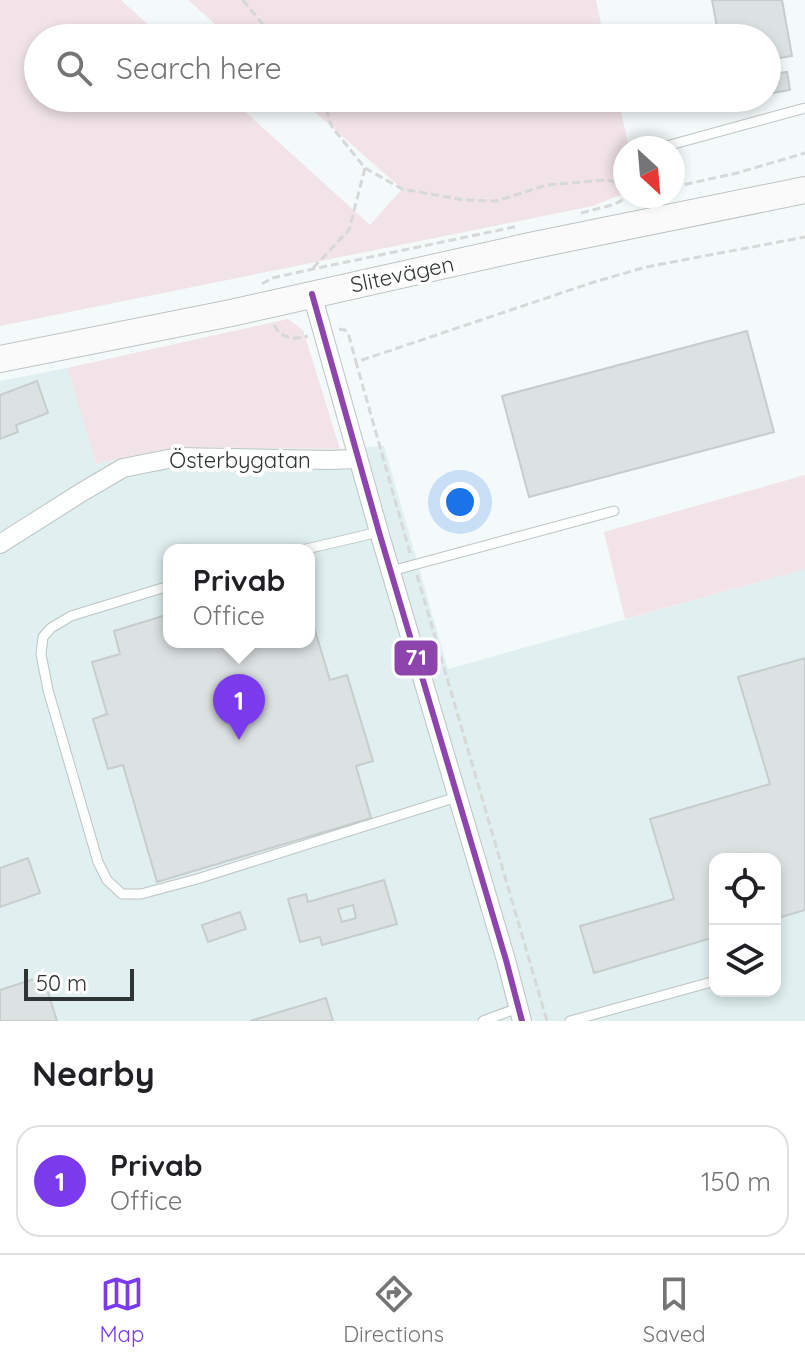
<!DOCTYPE html>
<html lang="en">
<head>
<meta charset="utf-8">
<style>
	:root { --surface:#fff; --page:#f2f2f2; --text:#202124; --muted:#757577; --line:#e0e0e0; --accent:#7c3aed }
	body { margin:0; font-family:Quicksand,sans-serif; background:var(--page); color:var(--text) }
	.controls { position:absolute; right:24px; bottom:24px; display:grid; overflow:hidden; border-radius:16px; box-shadow:0 4px 12px #0003 }
	.controls button { width:72px; height:72px; display:grid; place-items:center; padding:0; border:0; border-bottom:2px solid var(--line); background:var(--surface); color:var(--text); font:40px sans-serif }
	.compass { position:absolute; left:613px; top:136px; width:72px; height:72px; border-radius:50%; background:var(--surface); box-shadow:0 4px 12px #0003; rotate:154deg }
	.scale { position:absolute; left:24px; bottom:20px; width:110px; box-sizing:border-box; padding-left:8px; border:4px solid #2e3333; border-top:0; font-size:22px; line-height:28px; white-space:nowrap; color:#2e3333; -webkit-text-stroke:6px #fff; paint-order:stroke }
	.you { position:absolute; left:460px; top:502px; width:28px; height:28px; margin:-20px; border:6px solid #fff; border-radius:50%; background:#1a73e8; box-shadow:0 0 0 12px #1a73e833 }
	.badge { display:grid; place-items:center; width:52px; height:52px; border-radius:50%; background:var(--accent); color:#fff; font-size:26px; font-weight:700 }
	.pin { position:absolute; translate:-50% -66px; filter:drop-shadow(0 2px 4px #0008) }
	.pin::after { content:''; position:absolute; top:42px; width:28px; height:24px; background:inherit; clip-path:polygon(0 0,100% 0,50% 100%) }
	.popup { position:absolute; left:163px; top:544px; width:152px; height:104px; box-sizing:border-box; display:grid; place-content:center; border-radius:16px; background:var(--surface); filter:drop-shadow(0 2px 6px #0005); font-size:26px; white-space:nowrap; color:var(--muted) }
	.popup b { font-size:30px; color:var(--text) }
	.popup::after { content:''; position:absolute; left:50%; top:100%; margin-left:-16px; border:16px solid transparent; border-top-color:var(--surface) }
	.list { margin:0; padding:0; list-style:none }
	h2 { display:flex; justify-content:space-between; align-items:center; height:104px; margin:0; padding:0 32px; font-size:34px }
	h2 small { font-size:26px; font-weight:400; color:var(--muted) }
	.list li { display:grid; grid-template-columns:52px 1fr auto; gap:24px; align-items:center; box-sizing:border-box; height:112px; margin:0 16px 16px; padding:0 16px; border:2px solid var(--line); border-radius:24px }
	.list b { display:block; font-size:30px; white-space:nowrap }
	.list p { margin:0; font-size:26px; white-space:nowrap; color:var(--muted) }
	.list em { font-size:26px; font-style:normal; color:var(--muted) }
	.icon { flex:none; width:44px; height:44px; fill:none; stroke:currentColor; stroke-width:2; stroke-linecap:round; stroke-linejoin:round }
	.map { position:relative; flex:none; width:805px; height:1021px; overflow:hidden }
	.search { position:absolute; background:var(--surface); box-shadow:0 4px 12px #0003; left:24px; right:24px; top:24px; height:88px; display:flex; align-items:center; gap:20px; box-sizing:border-box; padding:0 28px; border-radius:44px; color:var(--muted); font-size:30px }
	.sheet { height:232px; background:var(--surface) }
	nav { display:flex; justify-content:space-around; align-items:center; box-sizing:border-box; height:112px; border-top:2px solid var(--line); background:var(--surface); font-size:22px; color:var(--muted) }
	nav a { display:grid; justify-items:center; gap:4px }
	nav .on { color:var(--accent) }
	.map>svg:first-child { display:block }
	.built { fill:#e0efef; fill-rule:evenodd }
	.green { fill:#f1e3e7 }
	.building { fill:#dce1e1; stroke:#c7cdcd; stroke-width:2; fill-rule:evenodd }
	.lines { fill:none; stroke-linecap:round; stroke-linejoin:round }
	.lane-casing { stroke:#bec4c4; stroke-width:11 }
	.street-casing { stroke:#bec4c4; stroke-width:20 }
	.secondary-casing { stroke:#bec4c4; stroke-width:28 }
	.path { stroke:#d7d8d8; stroke-width:3; stroke-dasharray:8 4; stroke-linecap:butt }
	.lane { stroke:#fdfefe; stroke-width:9 }
	.street { stroke:#fdfefe; stroke-width:18 }
	.secondary { stroke:#fbfafa; stroke-width:26 }
	.bus-1-casing { stroke:#fff; stroke-width:12 }
	.bus-1 { stroke:#8e44ad; stroke-width:6 }
	.labels { text-anchor:middle; stroke-width:8; stroke-linejoin:round; paint-order:stroke }
	.street-label { font-size:22px; fill:#2e3333; stroke:#fff }
	.line-badge { stroke:#fff; stroke-width:3 }
	.badge-label { font-size:22px; text-anchor:middle; font-weight:bold; fill:#fff }
</style>
</head>
<body>
<div class="map">
<svg width="805" height="1021" viewBox="0 0 805 1021">
	<rect width="100%" height="100%" fill="#f4fafa"/>
	<!-- built -->
	<path class="built" d="M67,368L96,464L176,447L340,449L384,446L448,669L805,569V1021H0V381ZM169,550H309V642H169ZM715,859H775V991H715Z"/>
	<!-- green -->
	<g class="green">
		<path d="M0,0H121L163,38H38V98H230L370,225L402,189L299,98H618L629,148H625V193L593,206L0,326Z"/>
		<path d="M188,0H596L604,38H231Z"/>
		<path d="M288,319L303,330L340,449L176,447L96,464L67,368Z"/>
		<path d="M805,475V569L625,619L604,532Z"/>
	</g>
	<!-- building -->
	<g class="building">
		<path d="M712,0H782L792,56L767,60V38H719Z"/>
		<path d="M787,72L790,90L767,94V75Z"/>
		<path d="M747,331L774,432L529,497L502,396Z"/>
		<path d="M37,381L48,413L16,425L18,432L0,439V395Z"/>
		<path d="M309,611L330,680L347,675L373,761L356,766L371,818L157,882L123,765L108,769L93,719L107,714L92,662L120,654L114,631L166,615L169,626V642H309Z"/>
		<path d="M805,658V910L775,919V859H715V937L594,973L580,926L674,899L650,819L770,784L738,677Z"/>
		<path d="M28,858L40,893L0,907V868Z"/>
		<path d="M384,880L397,924L322,945L320,937L300,942L288,899L306,894L308,902ZM353,905L356,918L342,922L338,909Z"/>
		<path d="M240,912L246,929L208,942L202,925Z"/>
		<path d="M43,976L57,1021H0V990Z"/>
		<path d="M326,998L333,1021H250Z"/>
	</g>
	<g class="lines">
		<defs>
			<g id="lane">
				<path d="M659,148L805,108"/>
				<path d="M656,196L660,215"/>
				<path d="M302,550L379,532"/>
				<path d="M391,571L614,511"/>
				<path d="M169,586L71,616L51,628L43,637L41,654L48,690L98,862L107,880L122,894H141L197,879L457,797"/>
				<path d="M483,1021L518,1008"/>
				<path d="M570,1021L715,981"/>
			</g>
			<g id="street">
				<path d="M312,294L379,532L506,960L522,1021"/>
				<path d="M0,544L82,492L123,468L178,457L330,460L358,459"/>
			</g>
			<path id="secondary" d="M0,359L231,313L530,246L805,190"/>
		</defs>
		<!-- lane casing -->
		<use href="#lane" class="lane-casing"/>
		<!-- street casing -->
		<use href="#street" class="street-casing"/>
		<!-- secondary casing -->
		<use href="#secondary" class="secondary-casing"/>
		<!-- path -->
		<g class="path">
			<path d="M243,0L274,38"/>
			<path d="M365,168L402,189L464,200L496,201L547,185L606,180L625,184"/>
			<path d="M673,187L737,173L805,153"/>
			<path d="M581,213L612,205L631,196"/>
			<path d="M313,268L349,230L365,168L332,127L322,98"/>
			<path d="M262,284L272,278L313,269L519,226"/>
			<path d="M274,325C282,339 294,340 308,336"/>
			<path d="M339,329L345,330L349,336L356,362"/>
			<path d="M410,553L356,362L594,282L646,267L805,237"/>
			<path d="M417,575L547,1021"/>
		</g>
		<!-- lane -->
		<use href="#lane" class="lane"/>
		<!-- street -->
		<use href="#street" class="street"/>
		<!-- secondary -->
		<use href="#secondary" class="secondary"/>
		<defs>
			<path id="bus-1" d="M312,294L379,532L506,960L522,1021"/>
		</defs>
		<!-- bus-1 casing -->
		<use href="#bus-1" class="bus-1-casing"/>
		<!-- bus-1 -->
		<use href="#bus-1" class="bus-1"/>
	</g>
	<g class="labels">
		<!-- street labels -->
		<g class="street-label">
			<text transform="translate(402 274) rotate(-12)" y="8">Slitevägen</text>
			<text x="240" y="468">Österbygatan</text>
		</g>
	</g>
	<rect class="line-badge" x="393" y="639" width="46" height="38" rx="8" fill="#8e44ad"/>
	<g class="badge-label">
		<text x="416" y="665">71</text>
	</g>
</svg>
<div class="controls">
<button><svg class="icon" aria-label="locate" viewBox="0 0 24 24"><circle cx="12" cy="12" r="6"/><path d="M12 2v4M12 18v4M2 12h4M18 12h4"/></svg></button>
<button><svg class="icon" aria-label="layers" viewBox="0 0 24 24"><path d="M12 4l9 5-9 5-9-5zM3 14l9 5 9-5"/></svg></button>
</div>
<svg class="compass" viewBox="-18 -18 36 36"><path d="M0-13l5 13h-10z" fill="#e53935"/><path d="M0 13l5-13h-10z" fill="#757577"/></svg>
<div class="scale">50 m</div>
<div class="you"></div>
<div class="pin badge" style="left:239px;top:740px">1</div>
<div class="popup"><b>Privab</b>Office</div>
<div class="search"><svg class="icon" aria-label="search" viewBox="0 0 24 24"><circle cx="10" cy="10" r="6"/><path d="M15 15l6 6"/></svg>Search here</div>
</div>
<section class="sheet">
<h2>Nearby<small></small></h2>
<ul class="list">
<li><span class="badge">1</span><div><b>Privab</b><p>Office</p></div><em>150 m</em></li>
</ul>
</section>
<nav>
<a class="on"><svg class="icon" aria-label="map" viewBox="0 0 24 24"><path d="M3 6l6-2 6 2 6-2v14l-6 2-6-2-6 2zM9 4v14M15 6v14"/></svg>Map</a>
<a><svg class="icon" aria-label="directions" viewBox="0 0 24 24"><path d="M12 3l9 9-9 9-9-9zM9 14v-3h6M13 9l2 2-2 2"/></svg>Directions</a>
<a><svg class="icon" aria-label="saved" viewBox="0 0 24 24"><path d="M7 4h10v16l-5-4-5 4z"/></svg>Saved</a>
</nav>
</body>
</html>
